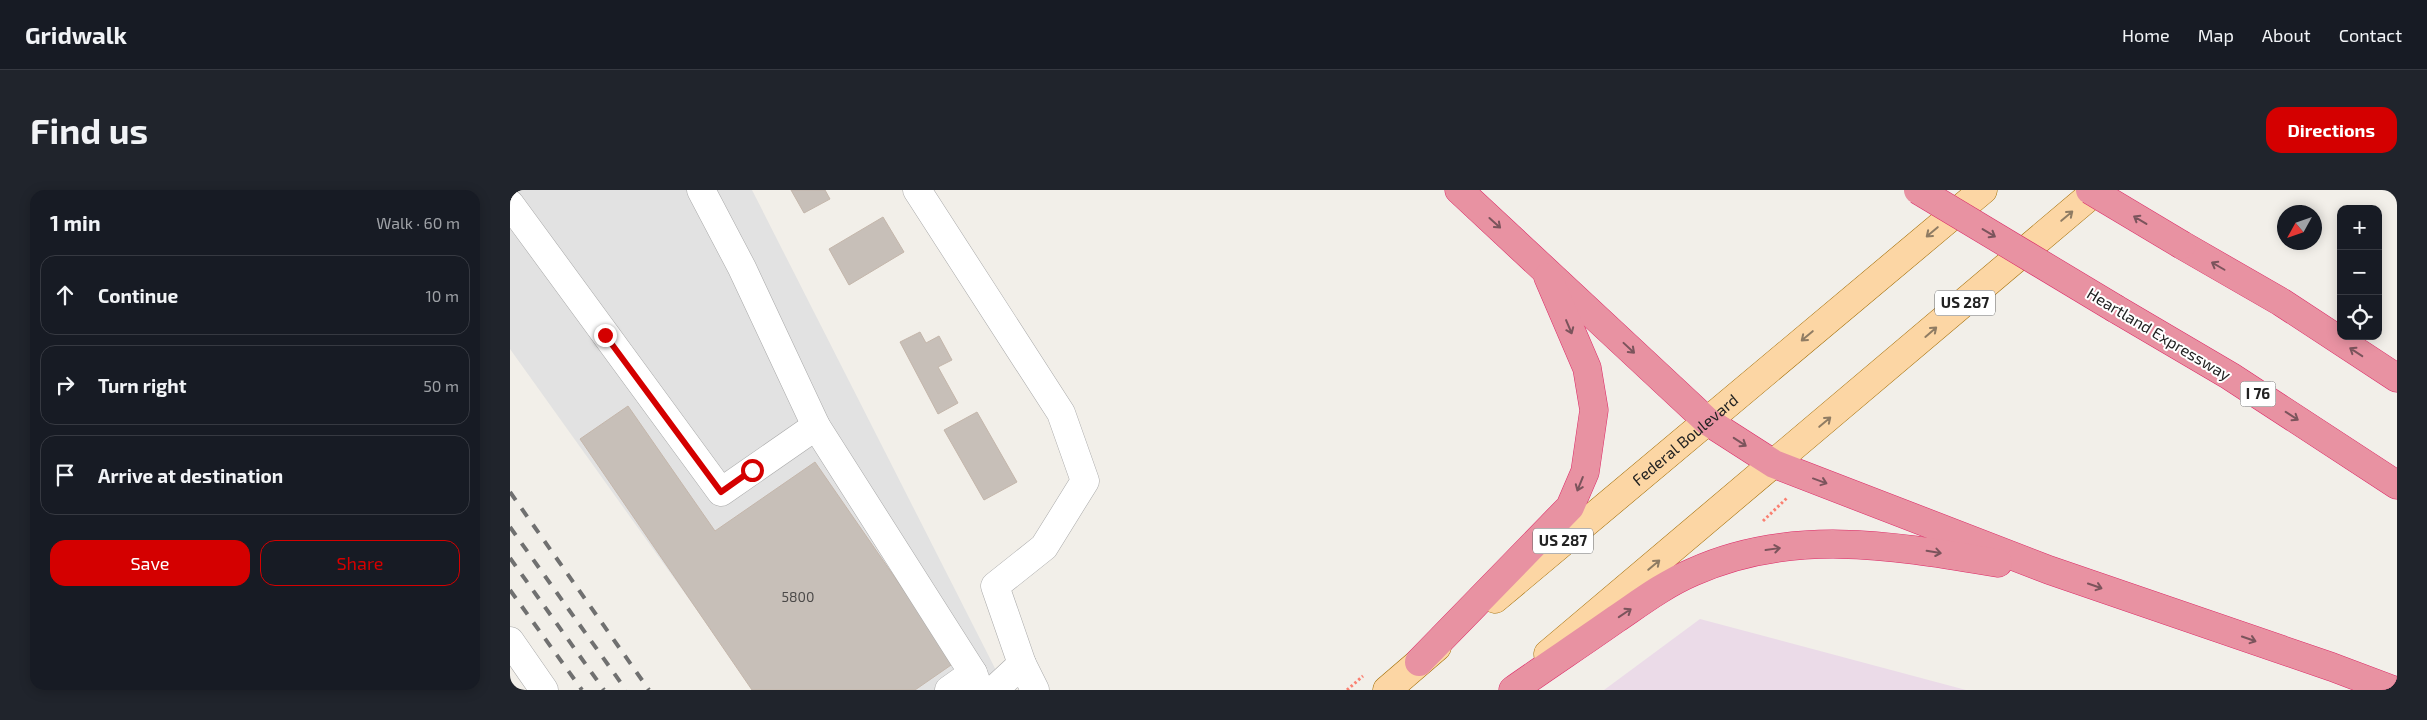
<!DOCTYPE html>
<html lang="en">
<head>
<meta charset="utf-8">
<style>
	:root { --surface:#171b24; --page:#20242c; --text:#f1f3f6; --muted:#9ea1a6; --line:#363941; --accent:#d40000 }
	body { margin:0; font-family:"Exo 2",sans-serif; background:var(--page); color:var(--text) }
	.controls { position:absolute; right:15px; top:15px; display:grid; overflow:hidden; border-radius:10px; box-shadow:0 2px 12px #0003 }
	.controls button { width:45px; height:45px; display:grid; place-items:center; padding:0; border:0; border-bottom:1px solid var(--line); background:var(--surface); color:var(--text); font:25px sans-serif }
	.compass { position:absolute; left:1767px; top:15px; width:45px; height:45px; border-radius:50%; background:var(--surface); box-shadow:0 2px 12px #0003; rotate:230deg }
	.stop { position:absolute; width:15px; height:15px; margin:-11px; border:4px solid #d40000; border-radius:50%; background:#fff }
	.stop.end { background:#d40000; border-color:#fff; box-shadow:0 1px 5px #0008 }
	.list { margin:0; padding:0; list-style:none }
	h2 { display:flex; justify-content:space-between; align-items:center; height:65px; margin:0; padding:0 20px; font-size:21px }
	h2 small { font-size:16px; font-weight:400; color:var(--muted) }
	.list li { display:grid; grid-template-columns:32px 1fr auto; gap:15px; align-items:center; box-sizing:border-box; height:80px; margin:0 10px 10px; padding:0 10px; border:1px solid var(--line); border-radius:15px }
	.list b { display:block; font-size:19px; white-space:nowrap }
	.list em { font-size:16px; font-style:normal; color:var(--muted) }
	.actions { display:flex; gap:10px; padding:15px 20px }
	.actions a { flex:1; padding:11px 0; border:1px solid var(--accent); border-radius:15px; text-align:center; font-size:18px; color:var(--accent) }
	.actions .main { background:var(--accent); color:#fff }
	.icon { flex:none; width:28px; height:28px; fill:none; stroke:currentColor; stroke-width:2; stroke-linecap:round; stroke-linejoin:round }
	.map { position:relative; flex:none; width:1887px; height:500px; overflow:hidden; border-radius:15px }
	header { display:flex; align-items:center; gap:30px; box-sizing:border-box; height:70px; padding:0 25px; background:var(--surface); border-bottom:1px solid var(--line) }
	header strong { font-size:24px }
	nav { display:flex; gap:28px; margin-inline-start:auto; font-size:18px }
	.intro { display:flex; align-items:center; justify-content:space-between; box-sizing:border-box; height:120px; padding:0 30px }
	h1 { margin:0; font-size:35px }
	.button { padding:12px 22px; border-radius:15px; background:var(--accent); color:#fff; font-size:18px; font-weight:700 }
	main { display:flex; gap:30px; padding:0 30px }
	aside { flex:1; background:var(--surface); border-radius:15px; box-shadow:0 2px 12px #0003 }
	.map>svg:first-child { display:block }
	.industrial { fill:#ebdbe8 }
	.parking { fill:#e2e2e2 }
	.building { fill:#c7bfb8; stroke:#c4b6ab }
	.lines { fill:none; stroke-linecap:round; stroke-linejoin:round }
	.minor-casing { stroke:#a9a9a9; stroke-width:29 }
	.major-casing { stroke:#a06b00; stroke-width:29 }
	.highway-casing { stroke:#dc2a67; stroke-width:29 }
	.path { stroke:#fa8072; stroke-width:3; stroke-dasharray:2.5 2.5; stroke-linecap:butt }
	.minor { stroke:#fff; stroke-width:28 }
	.major { stroke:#fcd6a4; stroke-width:28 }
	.highway { stroke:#e892a2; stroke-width:28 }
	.rail { stroke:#707070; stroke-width:4; stroke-dasharray:10 10; stroke-linecap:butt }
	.highway-bridge-casing { stroke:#dc2a67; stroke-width:29; stroke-linecap:butt }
	.highway-bridge { stroke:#e892a2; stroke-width:28 }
	.oneway { stroke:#8f7c63 }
	.oneway2 { stroke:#7b545c }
	.route { stroke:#d40000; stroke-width:6 }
	.labels { text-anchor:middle; stroke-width:4; stroke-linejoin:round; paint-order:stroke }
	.number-label { font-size:14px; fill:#4b4948 }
	.shield { fill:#fff; stroke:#646464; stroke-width:1 }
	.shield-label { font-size:15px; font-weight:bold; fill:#222 }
	.street-label { font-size:16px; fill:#222; stroke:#fff }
</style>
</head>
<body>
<header>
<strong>Gridwalk</strong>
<nav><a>Home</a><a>Map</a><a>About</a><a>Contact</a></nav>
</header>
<div class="intro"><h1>Find us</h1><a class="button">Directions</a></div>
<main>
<aside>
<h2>1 min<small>Walk · 60 m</small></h2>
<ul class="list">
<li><svg class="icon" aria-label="ahead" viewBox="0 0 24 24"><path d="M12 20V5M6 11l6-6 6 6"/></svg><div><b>Continue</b></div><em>10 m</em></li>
<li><svg class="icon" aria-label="right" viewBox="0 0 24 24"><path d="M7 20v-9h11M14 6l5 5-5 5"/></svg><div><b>Turn right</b></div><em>50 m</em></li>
<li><svg class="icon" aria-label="arrive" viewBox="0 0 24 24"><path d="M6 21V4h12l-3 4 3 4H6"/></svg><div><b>Arrive at destination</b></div></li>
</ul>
<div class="actions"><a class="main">Save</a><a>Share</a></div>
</aside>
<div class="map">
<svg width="1887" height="500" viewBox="0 0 1887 500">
	<rect width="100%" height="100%" fill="#f2efe9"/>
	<!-- industrial -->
	<path class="industrial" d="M1190,429L1456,500H1094Z"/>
	<!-- parking -->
	<path class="parking" d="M0,0H242L496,500H244L0,159Z"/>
	<!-- building -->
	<g class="building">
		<path d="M281,0H315L320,9L294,23Z"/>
		<path d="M373,27L394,62L339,95L319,59Z"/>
		<path d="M410,142L416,153L429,146L442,170L428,177L448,213L428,224L390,152Z"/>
		<path d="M118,216L205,341L305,272L444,473L405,500H242L70,249Z"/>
		<path d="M467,222L507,292L474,310L434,240Z"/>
	</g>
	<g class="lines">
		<defs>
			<g id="minor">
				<path d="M191,0L232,78L306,236L463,483"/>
				<path d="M407,0L551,223L575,291L534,357L485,396L512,474"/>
				<path d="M0,14L211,302L306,236"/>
				<path d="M0,451L34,500"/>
				<path d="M439,500L463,483L469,499"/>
				<path d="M484,500L512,474L525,500"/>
			</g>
			<g id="major">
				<path id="s1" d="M985,409L1473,0"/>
				<path d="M1038,464L1587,0"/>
				<path d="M877,500L927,457"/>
			</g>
			<g id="highway">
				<path d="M949,0L1197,231L1264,274L1539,380L1822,477L1883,500"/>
				<path d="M1672,55L1771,112L1887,188"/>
				<path d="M1606,119L1720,186L1887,295"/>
				<path d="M909,472L1060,317L1075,282L1084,220L1077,178L1038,87"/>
				<path d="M1003,500C1037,476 1072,453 1106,429C1131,412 1155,394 1183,382C1282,337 1386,356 1488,373"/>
			</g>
		</defs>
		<!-- minor casing -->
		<use href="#minor" class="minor-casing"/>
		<!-- major casing -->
		<use href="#major" class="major-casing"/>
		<!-- highway casing -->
		<use href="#highway" class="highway-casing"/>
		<!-- path -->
		<g class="path">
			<path d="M1253,331L1277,308"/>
			<path d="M837,500L853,486"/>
		</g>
		<!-- minor -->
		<use href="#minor" class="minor"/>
		<!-- major -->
		<use href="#major" class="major"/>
		<!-- highway -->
		<use href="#highway" class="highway"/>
		<!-- rail -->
		<g class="rail">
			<path d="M0,302L139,500"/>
			<path d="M0,337L116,500"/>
			<path d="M0,368L94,500"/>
			<path d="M0,400L72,500"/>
		</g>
		<defs>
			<g id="highway-bridge">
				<path d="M1408,0L1606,119"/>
				<path d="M1580,0L1672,55"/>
			</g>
		</defs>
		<!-- highway-bridge casing -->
		<use href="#highway-bridge" class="highway-bridge-casing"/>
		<!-- highway-bridge -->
		<use href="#highway-bridge" class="highway-bridge"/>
	</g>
	<!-- one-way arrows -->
	<defs><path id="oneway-shaft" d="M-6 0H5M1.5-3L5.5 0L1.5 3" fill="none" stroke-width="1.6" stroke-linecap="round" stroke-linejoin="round" transform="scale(1.25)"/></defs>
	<g class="oneway">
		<use href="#oneway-shaft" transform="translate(1557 26) rotate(-40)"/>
		<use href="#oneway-shaft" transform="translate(1422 42) rotate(140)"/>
		<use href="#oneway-shaft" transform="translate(1421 142) rotate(-41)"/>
		<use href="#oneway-shaft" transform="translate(1297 146) rotate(140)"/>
		<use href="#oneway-shaft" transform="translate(1315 232) rotate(-40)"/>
		<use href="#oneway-shaft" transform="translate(1144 375) rotate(-40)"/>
	</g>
	<g class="oneway2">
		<use href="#oneway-shaft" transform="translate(1630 30) rotate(-149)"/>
		<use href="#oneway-shaft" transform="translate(985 33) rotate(42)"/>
		<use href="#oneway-shaft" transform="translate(1479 43) rotate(31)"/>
		<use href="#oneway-shaft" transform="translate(1708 76) rotate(-150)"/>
		<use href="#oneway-shaft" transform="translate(1059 137) rotate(67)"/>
		<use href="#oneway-shaft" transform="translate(1119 158) rotate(43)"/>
		<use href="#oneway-shaft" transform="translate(1846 162) rotate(-147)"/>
		<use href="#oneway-shaft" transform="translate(1782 226) rotate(33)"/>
		<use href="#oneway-shaft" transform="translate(1230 252) rotate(33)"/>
		<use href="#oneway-shaft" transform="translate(1310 291) rotate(20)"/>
		<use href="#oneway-shaft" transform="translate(1070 294) rotate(112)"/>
		<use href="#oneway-shaft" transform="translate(1263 359) rotate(-8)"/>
		<use href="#oneway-shaft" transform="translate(1424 362) rotate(9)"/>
		<use href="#oneway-shaft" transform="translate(1585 396) rotate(19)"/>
		<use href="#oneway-shaft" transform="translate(1115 423) rotate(-34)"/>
		<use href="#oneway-shaft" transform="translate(1739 449) rotate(19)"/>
	</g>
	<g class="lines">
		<!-- route -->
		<path class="route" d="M95,145L211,302L242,280"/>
	</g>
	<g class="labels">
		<!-- number labels -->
		<g class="number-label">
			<text x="288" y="412">5800</text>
		</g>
		<!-- shield labels -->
		<g class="shield">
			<rect x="1425" y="100.5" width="60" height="25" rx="4"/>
			<rect x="1730.5" y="191.5" width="35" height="25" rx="4"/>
			<rect x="1023" y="338.5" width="60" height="25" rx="4"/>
		</g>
		<g class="shield-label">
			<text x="1455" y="118">US 287</text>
			<text x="1748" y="209">I 76</text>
			<text x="1053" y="356">US 287</text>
		</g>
		<!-- street labels -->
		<g class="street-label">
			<text transform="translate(1649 144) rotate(31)" y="6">Heartland Expressway</text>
			<text dy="6" stroke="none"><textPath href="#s1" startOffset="248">Federal Boulevard</textPath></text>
		</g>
	</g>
</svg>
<div class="controls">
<button>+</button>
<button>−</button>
<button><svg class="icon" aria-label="locate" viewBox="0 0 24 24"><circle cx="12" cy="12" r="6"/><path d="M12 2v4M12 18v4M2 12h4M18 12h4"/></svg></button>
</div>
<svg class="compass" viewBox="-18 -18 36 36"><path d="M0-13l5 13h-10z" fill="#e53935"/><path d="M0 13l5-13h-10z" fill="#9ea1a6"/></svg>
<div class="stop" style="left:242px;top:280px"></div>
<div class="stop end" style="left:95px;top:145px"></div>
</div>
</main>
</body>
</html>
